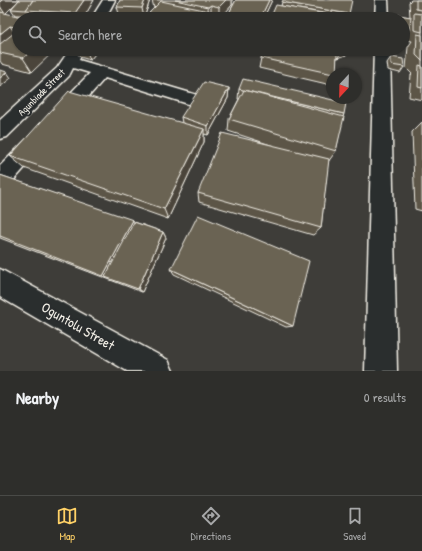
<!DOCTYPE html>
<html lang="en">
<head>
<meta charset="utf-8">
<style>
	:root { --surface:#2e2e2b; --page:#3a3a37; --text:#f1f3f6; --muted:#a7a8a9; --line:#494a47; --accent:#ffd166 }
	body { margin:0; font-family:"Patrick Hand",sans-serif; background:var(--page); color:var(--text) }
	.compass { position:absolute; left:326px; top:68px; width:36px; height:36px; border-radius:50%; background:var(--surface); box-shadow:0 1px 3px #0004; rotate:202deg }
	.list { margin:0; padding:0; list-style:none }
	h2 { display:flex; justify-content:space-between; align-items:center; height:52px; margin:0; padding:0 16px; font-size:17px }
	h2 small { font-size:13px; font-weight:400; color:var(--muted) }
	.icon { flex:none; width:22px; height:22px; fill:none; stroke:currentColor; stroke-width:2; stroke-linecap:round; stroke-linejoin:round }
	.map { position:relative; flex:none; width:422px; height:371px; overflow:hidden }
	.search { position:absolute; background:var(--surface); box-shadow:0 1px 3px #0004; left:12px; right:12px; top:12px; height:44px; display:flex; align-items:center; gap:10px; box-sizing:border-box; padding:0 14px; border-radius:22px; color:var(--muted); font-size:15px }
	.sheet { height:124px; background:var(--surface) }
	nav { display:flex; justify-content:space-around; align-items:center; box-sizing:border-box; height:56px; border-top:1px solid var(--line); background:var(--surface); font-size:11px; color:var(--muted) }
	nav a { display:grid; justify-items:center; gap:2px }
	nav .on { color:var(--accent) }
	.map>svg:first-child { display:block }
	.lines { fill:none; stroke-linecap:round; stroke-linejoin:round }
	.minor-casing { stroke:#f4f1e8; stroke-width:3 }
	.minor { fill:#2a2d2e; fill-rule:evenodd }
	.wall { fill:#5c5547; stroke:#f4f1e8 }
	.shaded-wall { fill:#4b453a; stroke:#f4f1e8 }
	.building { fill:#6b6353; stroke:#f4f1e8 }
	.labels { text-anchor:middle; stroke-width:4; stroke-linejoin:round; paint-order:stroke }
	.far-street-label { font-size:10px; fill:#f4f1e8; stroke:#2a2d2e }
	.near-street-label { font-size:14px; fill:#f4f1e8; stroke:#2a2d2e }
</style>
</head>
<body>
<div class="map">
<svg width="422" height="371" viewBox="0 0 422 371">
	<rect width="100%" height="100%" fill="#3e3d39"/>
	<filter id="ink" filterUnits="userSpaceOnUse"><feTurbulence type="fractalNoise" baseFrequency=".025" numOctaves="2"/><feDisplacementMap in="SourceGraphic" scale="8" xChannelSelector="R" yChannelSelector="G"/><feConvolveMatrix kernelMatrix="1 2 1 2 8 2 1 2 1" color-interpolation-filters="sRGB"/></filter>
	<g filter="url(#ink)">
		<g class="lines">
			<defs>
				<g id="minor">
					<path d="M103,0H115L105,19H91Z"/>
					<path d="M376,0H388L389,19H375Z"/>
					<path d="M70,49H84L79,60L204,97L207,101L204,105L198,107L105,78L67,121L60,123L53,121L51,116L53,111L90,73L73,68L69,76L7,137L0,139V120L57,68Z"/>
					<path d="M374,49H390L397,371H365Z"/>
					<path d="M38,132L45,135L48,140L45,145L13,181L5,184L0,182V166L31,135Z"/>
					<path d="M0,269L168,360L173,371H127L0,297Z"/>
				</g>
			</defs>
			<!-- minor casing -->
			<use href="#minor" class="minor-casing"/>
			<!-- minor -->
			<use href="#minor" class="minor"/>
		</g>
		<!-- wall -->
		<g class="wall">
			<path d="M0,0H19L5,14L19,19V49L32,72L2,64L0,61Z"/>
			<path d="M19,0H94L83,19H32L29,15H15L11,9Z"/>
			<path d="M120,0H150L144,18L120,17L117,7Z"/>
			<path d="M152,0H232V5L224,14L228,15L236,0H272L263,19H150L149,13L154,8Z"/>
			<path d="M411,0H422V100L409,97L411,75L412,74L406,68L408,47L412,41L407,40V36L406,38H403V19H389L392,14L410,17L409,2Z"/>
			<path d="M282,2L349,14L347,17L281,6Z"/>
			<path d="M79,49H99L90,60L80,57L77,51Z"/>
			<path d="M265,49H349L346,55L337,58L332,74V83L331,85L259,68L261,58Z"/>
			<path d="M391,57L404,67L400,73L388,70L387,63Z"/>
			<path d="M229,88L228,98L208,135L204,134V142L168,219L24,168L10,156L182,123L181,117Z"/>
			<path d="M239,89L344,114L343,117L336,151L328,162L321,228L313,235L199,202L198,193L274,146L228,131L229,119L239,99H238Z"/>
			<path d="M422,122V211L415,209L412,132Z"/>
			<path d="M0,175L163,232L166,238L142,292L0,238Z"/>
			<path d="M171,269L293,326L286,327L174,274Z"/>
		</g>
		<!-- shaded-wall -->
		<g class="shaded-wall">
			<path d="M2,0H19L5,14L0,6V2Z"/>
			<path d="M84,0H94L83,19H78L75,13Z"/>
			<path d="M145,0H150L144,18L142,8Z"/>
			<path d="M226,0H232V5L220,19H219V7Z"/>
			<path d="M269,0H272L263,19H260Z"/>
			<path d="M211,5V18L209,19L208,7Z"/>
			<path d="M10,26L19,39L0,53V34Z"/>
			<path d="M34,49H56L32,72L23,58Z"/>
			<path d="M92,49H99L90,60L88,54Z"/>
			<path d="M342,49H349L346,55L338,58Z"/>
			<path d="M7,72L11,78L0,87V78Z"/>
			<path d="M229,88L228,98L208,135V126Z"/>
			<path d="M204,129V142L168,219L164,209Z"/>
			<path d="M133,220L138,228L105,277L103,276Z"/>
			<path d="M163,232L166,238L142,292L138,289Z"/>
		</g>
		<!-- building -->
		<g class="building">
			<path d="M19,0H33L26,10L11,9Z"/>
			<path d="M33,0H84L75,13L26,10Z"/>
			<path d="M120,0H145L142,8L117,7Z"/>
			<path d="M175,0H226L219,7L211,5L208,7Z"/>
			<path d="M236,0H269L260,19H249L244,18L243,19H177L149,13L161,1L228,15Z"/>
			<path d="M283,0H352L349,14L282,2Z"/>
			<path d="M416,0H422V10L416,9Z"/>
			<path d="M276,5L355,19H270Z"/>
			<path d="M0,12L31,19H19V28L10,26L0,34Z"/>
			<path d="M414,13L422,14V32L414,30Z"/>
			<path d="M392,14L411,17L409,33L403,31V19H391Z"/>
			<path d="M19,29V49H34L23,58L0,53V44Z"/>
			<path d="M417,34L422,35V61L416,55Z"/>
			<path d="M79,49H92L88,54L77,51Z"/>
			<path d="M265,49H318L337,54L336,74H333L261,58Z"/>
			<path d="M391,57L403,59L404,67L391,65Z"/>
			<path d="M419,65L422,66V88L418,87Z"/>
			<path d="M0,70L7,72L0,78Z"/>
			<path d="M243,79L346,103L344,114L239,89Z"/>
			<path d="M204,82L229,88L208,126L181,117Z"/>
			<path d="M244,90L344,117L336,151L229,119Z"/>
			<path d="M69,91L204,129L164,209L10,156Z"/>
			<path d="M222,133L329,159L321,228L198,193Z"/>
			<path d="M0,175L133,220L103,276L0,236Z"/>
			<path d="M198,215L309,261L293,326L171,269Z"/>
			<path d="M134,222L163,232L138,289L105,277Z"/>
		</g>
	</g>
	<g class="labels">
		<!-- far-street labels -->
		<g class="far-street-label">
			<text transform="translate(41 92) rotate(-45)" y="4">Agunbiade Street</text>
		</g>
		<!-- near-street labels -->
		<g class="near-street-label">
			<text transform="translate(78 326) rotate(30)" y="5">Oguntolu Street</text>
		</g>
	</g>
</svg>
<svg class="compass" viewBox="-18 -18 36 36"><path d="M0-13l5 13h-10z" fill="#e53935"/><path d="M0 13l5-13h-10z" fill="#a7a8a9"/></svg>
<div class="search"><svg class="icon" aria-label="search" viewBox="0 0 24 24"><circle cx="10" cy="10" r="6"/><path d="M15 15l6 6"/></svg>Search here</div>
</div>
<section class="sheet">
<h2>Nearby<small>0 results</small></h2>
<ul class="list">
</ul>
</section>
<nav>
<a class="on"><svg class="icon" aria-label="map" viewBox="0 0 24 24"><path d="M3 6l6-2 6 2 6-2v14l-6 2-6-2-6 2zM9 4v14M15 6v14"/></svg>Map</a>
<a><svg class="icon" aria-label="directions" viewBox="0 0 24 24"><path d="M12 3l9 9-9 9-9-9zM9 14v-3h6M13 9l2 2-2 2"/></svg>Directions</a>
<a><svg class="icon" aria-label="saved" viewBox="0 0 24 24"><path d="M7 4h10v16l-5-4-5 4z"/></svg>Saved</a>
</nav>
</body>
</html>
